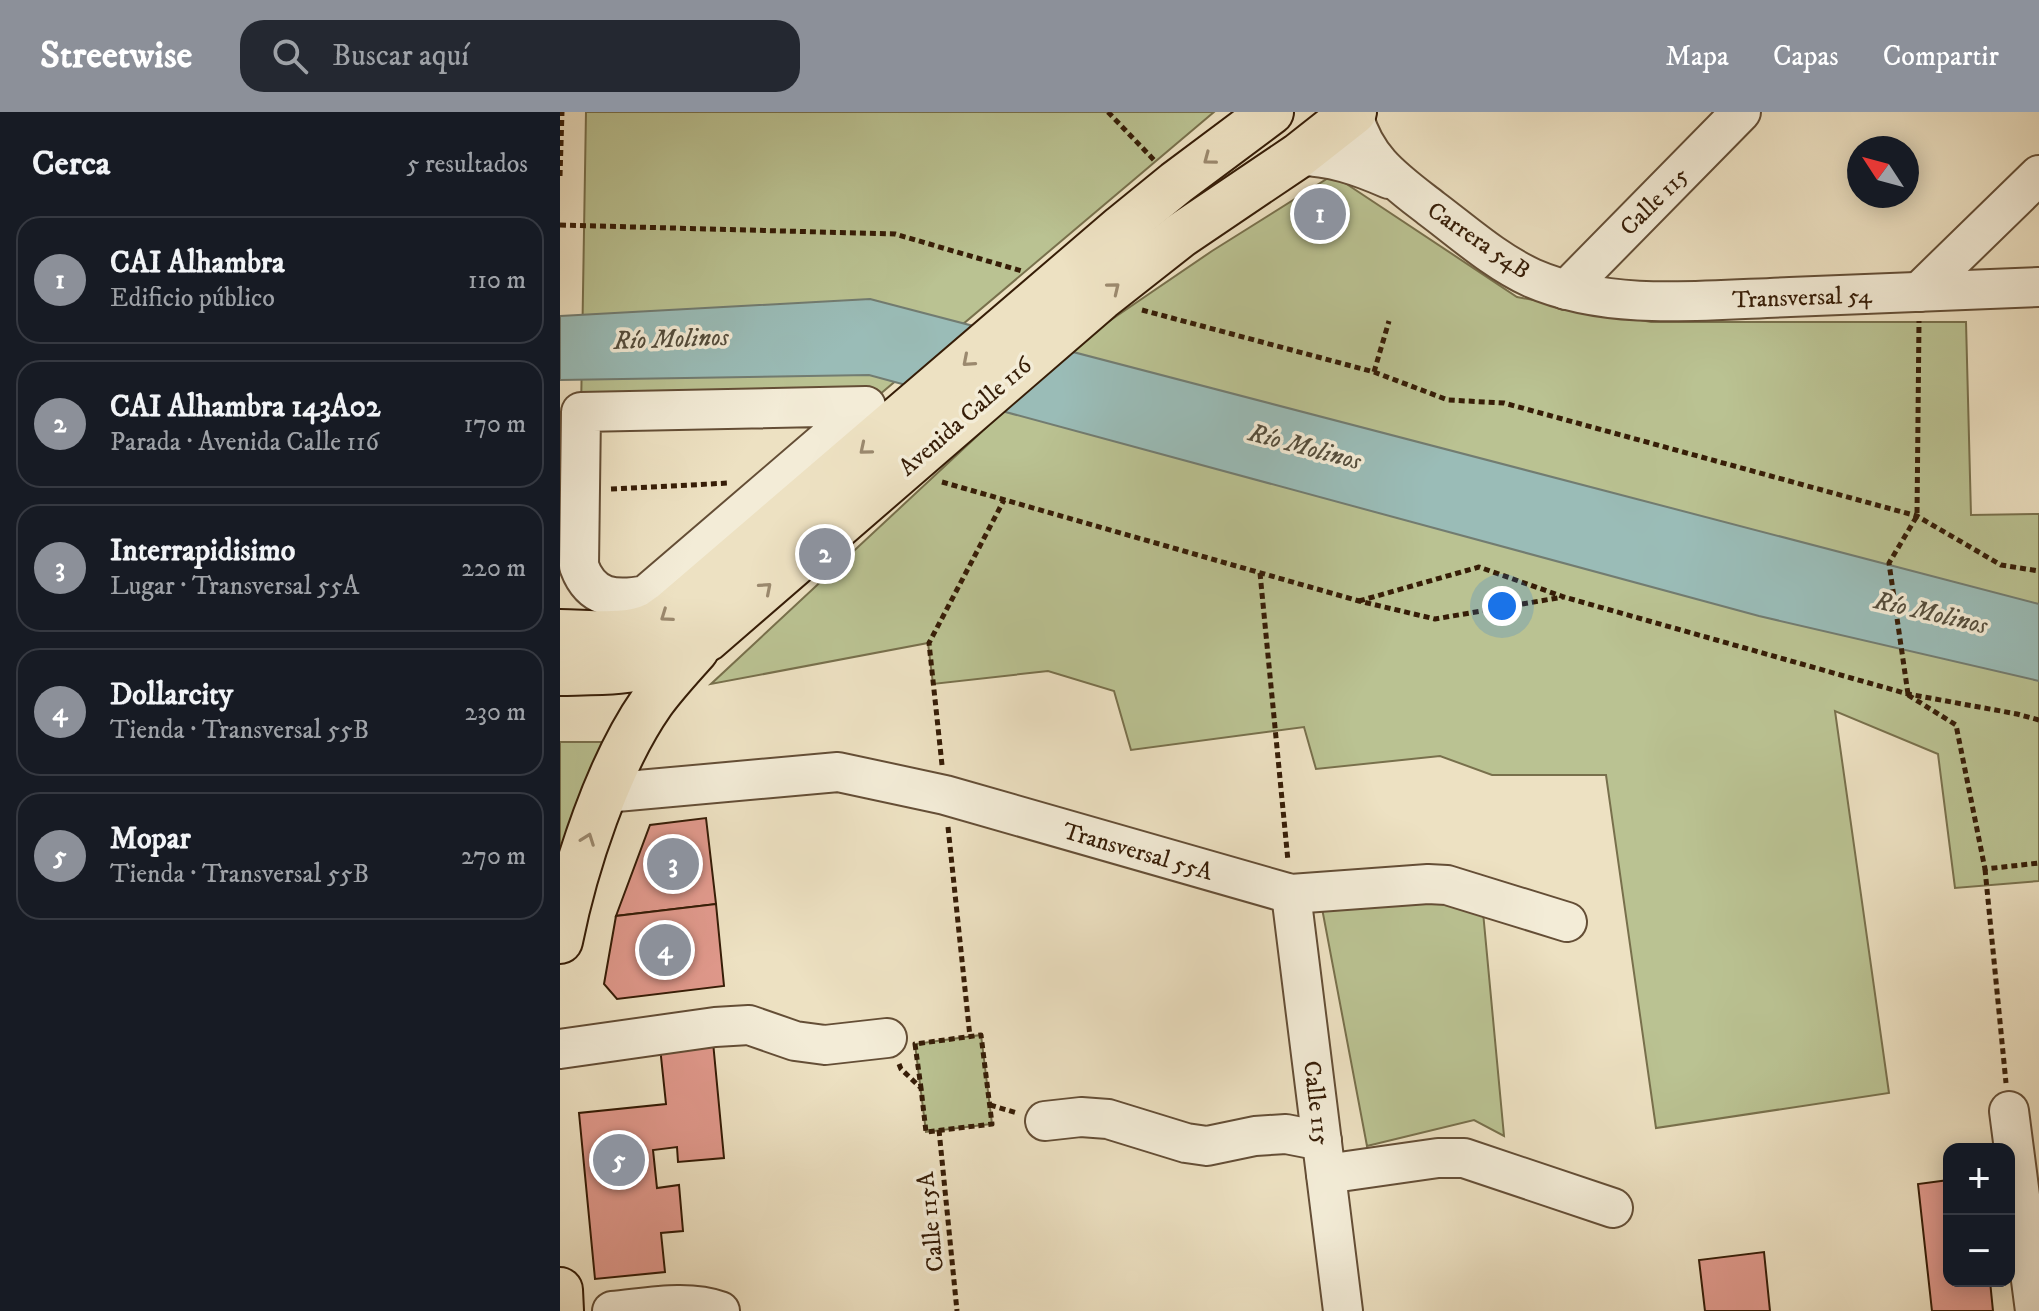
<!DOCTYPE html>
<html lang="es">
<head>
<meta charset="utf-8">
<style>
	:root { --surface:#171b24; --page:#242831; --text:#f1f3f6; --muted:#9ea1a6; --line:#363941; --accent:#8c9099 }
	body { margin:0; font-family:"IM FELL DW Pica",serif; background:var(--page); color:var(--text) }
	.controls { position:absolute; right:24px; bottom:24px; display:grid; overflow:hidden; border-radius:16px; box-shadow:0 4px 20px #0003 }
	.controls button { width:72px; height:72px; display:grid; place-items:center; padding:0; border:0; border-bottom:2px solid var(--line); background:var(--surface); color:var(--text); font:40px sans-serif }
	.compass { position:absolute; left:1287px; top:24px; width:72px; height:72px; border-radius:50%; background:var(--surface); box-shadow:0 4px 20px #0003; rotate:306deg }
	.you { position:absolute; left:942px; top:494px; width:28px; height:28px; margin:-20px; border:6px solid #fff; border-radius:50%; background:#1a73e8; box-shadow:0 0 0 12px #1a73e833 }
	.badge { display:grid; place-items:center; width:52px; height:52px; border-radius:50%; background:var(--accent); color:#fff; font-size:26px; font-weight:700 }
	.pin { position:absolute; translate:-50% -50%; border:4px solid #fff; box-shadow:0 2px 8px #0006 }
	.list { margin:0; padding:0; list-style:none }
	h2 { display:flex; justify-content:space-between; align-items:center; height:104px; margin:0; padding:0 32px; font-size:34px }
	h2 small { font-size:26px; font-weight:400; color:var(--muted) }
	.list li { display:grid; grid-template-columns:52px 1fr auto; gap:24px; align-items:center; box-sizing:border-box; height:128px; margin:0 16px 16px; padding:0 16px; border:2px solid var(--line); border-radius:24px }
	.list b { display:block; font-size:30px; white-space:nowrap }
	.list p { margin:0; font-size:26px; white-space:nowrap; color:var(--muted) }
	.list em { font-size:26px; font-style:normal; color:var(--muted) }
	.icon { flex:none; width:44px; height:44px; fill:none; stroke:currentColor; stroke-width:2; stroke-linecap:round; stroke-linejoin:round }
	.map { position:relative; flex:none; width:1479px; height:1199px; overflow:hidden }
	header { display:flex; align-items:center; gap:48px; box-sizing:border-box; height:112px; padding:0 40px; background:var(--accent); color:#fff }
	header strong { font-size:38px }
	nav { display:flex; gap:44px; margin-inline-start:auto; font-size:28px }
	.search { width:560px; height:72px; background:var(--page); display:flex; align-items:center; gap:20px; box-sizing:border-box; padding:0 28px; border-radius:24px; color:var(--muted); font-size:30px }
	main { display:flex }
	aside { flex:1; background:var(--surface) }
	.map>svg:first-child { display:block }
	.green { fill:#bac292; stroke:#78704c; stroke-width:2 }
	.water { fill:#9abcb7; stroke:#727c71; stroke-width:2 }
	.building { fill:#e0998c; stroke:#361d07; stroke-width:2 }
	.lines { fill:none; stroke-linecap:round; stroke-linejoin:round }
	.minor-casing { stroke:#644e36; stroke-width:42 }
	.major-casing { stroke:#361d07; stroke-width:48 }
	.path { stroke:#361d07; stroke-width:5; stroke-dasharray:6 4; stroke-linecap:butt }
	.minor { stroke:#f3ecd7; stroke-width:38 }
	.major { stroke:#ede1c2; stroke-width:44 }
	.oneway { stroke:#9b896e }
	.labels { text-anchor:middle; stroke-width:7; stroke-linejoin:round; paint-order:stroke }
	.street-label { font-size:24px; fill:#361d07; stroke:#f3ecd7 }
	.water-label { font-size:26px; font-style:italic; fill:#544d3c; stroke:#f3ecd7 }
</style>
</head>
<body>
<header>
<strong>Streetwise</strong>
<div class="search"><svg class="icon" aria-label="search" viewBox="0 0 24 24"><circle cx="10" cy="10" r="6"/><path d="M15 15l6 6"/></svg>Buscar aquí</div>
<nav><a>Mapa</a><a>Capas</a><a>Compartir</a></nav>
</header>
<main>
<aside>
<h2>Cerca<small>5 resultados</small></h2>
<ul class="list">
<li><span class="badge">1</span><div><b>CAI Alhambra</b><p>Edificio público</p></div><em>110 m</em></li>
<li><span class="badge">2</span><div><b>CAI Alhambra 143A02</b><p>Parada · Avenida Calle 116</p></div><em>170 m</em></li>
<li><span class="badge">3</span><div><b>Interrapidisimo</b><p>Lugar · Transversal 55A</p></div><em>220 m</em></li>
<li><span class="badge">4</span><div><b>Dollarcity</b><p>Tienda · Transversal 55B</p></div><em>230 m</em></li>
<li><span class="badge">5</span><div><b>Mopar</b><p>Tienda · Transversal 55B</p></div><em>270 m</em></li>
</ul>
</aside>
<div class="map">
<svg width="1479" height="1199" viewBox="0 0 1479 1199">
	<rect width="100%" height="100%" fill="#ede1c2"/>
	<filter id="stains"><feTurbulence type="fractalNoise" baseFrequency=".0025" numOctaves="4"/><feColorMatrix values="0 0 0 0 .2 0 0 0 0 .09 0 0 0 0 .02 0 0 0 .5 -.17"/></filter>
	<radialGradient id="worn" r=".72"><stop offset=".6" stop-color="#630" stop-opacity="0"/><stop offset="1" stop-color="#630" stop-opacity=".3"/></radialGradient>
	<!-- green -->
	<g class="green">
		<path d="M26,0H654L306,294L21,300Z"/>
		<path d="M773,63L957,185L1091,210H1406L1411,403L1479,402V769L1395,776L1378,642L1275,599L1329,981L1096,1016L1046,663H932L880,644L756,657L744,615L571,638L554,579L488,559L373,572L368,531L151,572L517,231L652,139Z"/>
		<path d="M0,630H47L0,751Z"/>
		<path d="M875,786L923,800L944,1024L914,1008L807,1034L761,791Z"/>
		<path d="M421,923L432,1012L366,1020L355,932Z"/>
	</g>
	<!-- water -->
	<path class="water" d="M310,187L1479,492V569L1199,504L309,263L0,268V204Z"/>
	<!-- building -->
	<g class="building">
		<path d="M762,80L781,108L759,124L740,96Z"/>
		<path d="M146,706L156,792L56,804L90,713Z"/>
		<path d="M156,792L164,874L57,887L44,872L56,804Z"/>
		<path d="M153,930L164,1046L118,1050L117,1035L93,1038L97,1076L119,1073L123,1119L101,1121L105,1160L35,1167L19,1001L106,992L100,935Z"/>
		<path d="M1389,1068V1169H1430L1433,1199H1372L1358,1072Z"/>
		<path d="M1204,1140L1210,1199H1145L1139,1148Z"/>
	</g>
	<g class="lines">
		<defs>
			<g id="minor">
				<path d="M793,1C804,48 836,69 872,97C904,121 935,149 972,166C1050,200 1147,188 1230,185C1313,182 1396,179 1479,175"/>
				<path d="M738,44C771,44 799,54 829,67"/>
				<path d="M1006,178L1181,0"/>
				<path d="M1359,180L1479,63"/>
				<path d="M306,294L86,483C55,489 31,487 19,454L21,300Z"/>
				<path d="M45,681L278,660L385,683L731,782L868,772L887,773L1007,810"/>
				<path d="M731,782L783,1199"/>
				<path d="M0,937L155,915L189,913L235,929L265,933L327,926"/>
				<path d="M1449,999L1475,1199"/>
				<path d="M485,1009L521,1005L548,1007L626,1031L647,1034L695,1024L726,1022L762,1029"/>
				<path d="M766,1062L878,1046H904L1053,1096"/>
				<path d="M52,1199C86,1196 127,1187 160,1199"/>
			</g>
			<g id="major">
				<path d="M0,520C31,520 68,526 96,512C102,509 107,504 112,501L562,115L616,71L711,0"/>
				<path d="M0,561C34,560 69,561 102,551C118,546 132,536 147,527L541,186L621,123L738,44L794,0"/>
				<path d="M0,829C15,754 48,653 92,590C105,572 121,555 136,538"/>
				<path d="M0,1178L1,1199"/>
			</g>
		</defs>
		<!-- minor casing -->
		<use href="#minor" class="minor-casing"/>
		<!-- major casing -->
		<use href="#major" class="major-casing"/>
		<!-- path -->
		<g class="path">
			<path d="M548,0L594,48"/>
			<path d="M0,64L2,0"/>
			<path d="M0,113L335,122L462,159"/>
			<path d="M582,198L814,260L888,288L944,291L1357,404L1441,453L1479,459"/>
			<path d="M814,260L829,209"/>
			<path d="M382,370L799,489L875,507L1003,485"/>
			<path d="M51,377L169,371"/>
			<path d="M700,461L728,749"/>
			<path d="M799,489L919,455L1004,485L1348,582L1457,602L1479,608"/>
			<path d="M1348,582L1329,451L1357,404L1359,209"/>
			<path d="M1348,583L1396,613L1425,757L1479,751"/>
			<path d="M382,653L369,531L444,388"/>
			<path d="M388,715L410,925"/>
			<path d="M1425,757L1446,971"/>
			<path d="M339,952L341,957L361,976L366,1020L432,1012L421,923L355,932L361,976"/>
			<path d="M430,993L457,1001"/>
			<path d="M379,1018L397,1199"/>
		</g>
		<!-- minor -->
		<use href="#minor" class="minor"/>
		<!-- major -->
		<use href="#major" class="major"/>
	</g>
	<!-- one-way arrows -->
	<defs><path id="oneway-chevron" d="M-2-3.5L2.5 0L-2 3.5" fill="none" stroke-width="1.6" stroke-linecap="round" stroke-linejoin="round" transform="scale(2)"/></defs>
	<g class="oneway">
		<use href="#oneway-chevron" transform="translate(649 47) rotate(143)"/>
		<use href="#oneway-chevron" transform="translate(554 176) rotate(-39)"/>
		<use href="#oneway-chevron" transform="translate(408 249) rotate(139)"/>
		<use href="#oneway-chevron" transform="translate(305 337) rotate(140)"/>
		<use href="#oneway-chevron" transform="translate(206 476) rotate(-41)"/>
		<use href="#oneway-chevron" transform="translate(106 504) rotate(145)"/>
		<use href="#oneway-chevron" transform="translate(28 727) rotate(-70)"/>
	</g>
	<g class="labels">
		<!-- street labels -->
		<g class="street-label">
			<text transform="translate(1094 89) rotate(-45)" y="8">Calle 115</text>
			<text transform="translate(919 128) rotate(34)" y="8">Carrera 54B</text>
			<text transform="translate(1242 185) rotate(-2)" y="8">Transversal 54</text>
			<text transform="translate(405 304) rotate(-41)" y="8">Avenida Calle 116</text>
			<text transform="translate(578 739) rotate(16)" y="8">Transversal 55A</text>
			<text transform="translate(757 991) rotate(83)" y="8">Calle 115</text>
			<text transform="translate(370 1110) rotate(-96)" y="8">Calle 115A</text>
		</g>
		<!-- water labels -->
		<g class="water-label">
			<text transform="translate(111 226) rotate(-2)" y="9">Río Molinos</text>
			<text transform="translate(745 334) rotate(15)" y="9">Río Molinos</text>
			<text transform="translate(1371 500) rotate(13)" y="9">Río Molinos</text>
		</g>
	</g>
	<rect width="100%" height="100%" filter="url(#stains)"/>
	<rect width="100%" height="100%" fill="url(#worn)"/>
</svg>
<div class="controls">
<button>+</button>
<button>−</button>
</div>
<svg class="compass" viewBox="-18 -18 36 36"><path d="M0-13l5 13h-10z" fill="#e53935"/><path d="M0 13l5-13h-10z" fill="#9ea1a6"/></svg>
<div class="you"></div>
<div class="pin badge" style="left:760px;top:102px">1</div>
<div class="pin badge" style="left:265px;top:442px">2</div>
<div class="pin badge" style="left:113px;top:752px">3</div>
<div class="pin badge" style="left:105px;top:838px">4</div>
<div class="pin badge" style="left:59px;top:1048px">5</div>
</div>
</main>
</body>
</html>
